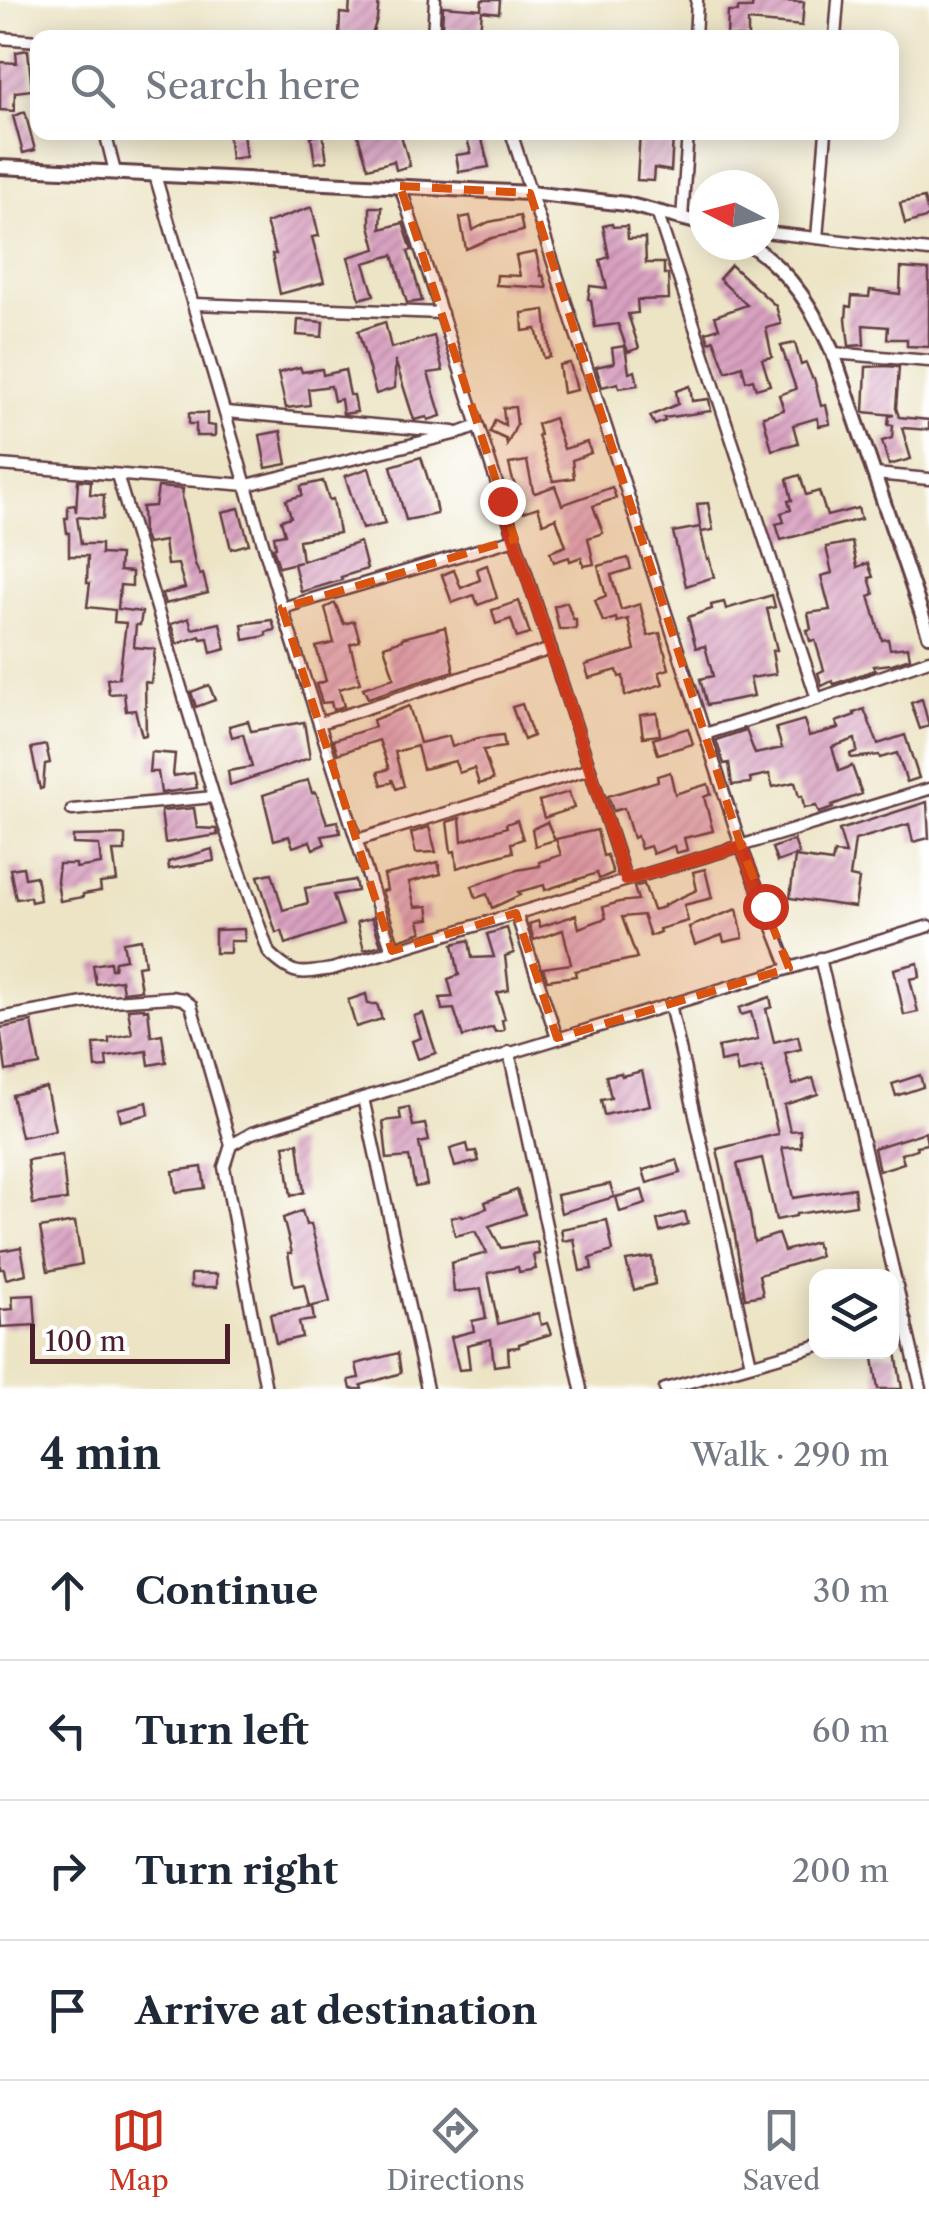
<!DOCTYPE html>
<html lang="en">
<head>
<meta charset="utf-8">
<style>
	:root { --surface:#fff; --page:#f2f2f3; --text:#1f2937; --muted:#747a83; --line:#e0e1e3; --accent:#c8321e }
	body { margin:0; font-family:"Libre Caslon Text",serif; background:var(--page); color:var(--text) }
	.controls { position:absolute; right:30px; bottom:30px; display:grid; overflow:hidden; border-radius:20px; box-shadow:0 5px 25px #0003 }
	.controls button { width:90px; height:90px; display:grid; place-items:center; padding:0; border:0; border-bottom:2px solid var(--line); background:var(--surface); color:var(--text); font:50px sans-serif }
	.compass { position:absolute; left:689px; top:170px; width:90px; height:90px; border-radius:50%; background:var(--surface); box-shadow:0 5px 25px #0003; rotate:276deg }
	.scale { position:absolute; left:30px; bottom:25px; width:200px; box-sizing:border-box; padding-left:10px; border:5px solid #4a1f2b; border-top:0; font-size:28px; line-height:35px; white-space:nowrap; color:#4a1f2b; -webkit-text-stroke:8px #fff; paint-order:stroke }
	.stop { position:absolute; width:30px; height:30px; margin:-22px; border:8px solid #c8321e; border-radius:50%; background:#fff }
	.stop.end { background:#c8321e; border-color:#fff; box-shadow:0 2px 10px #0008 }
	.list { margin:0; padding:0; list-style:none }
	h2 { display:flex; justify-content:space-between; align-items:center; height:130px; margin:0; padding:0 40px; font-size:42px }
	h2 small { font-size:32px; font-weight:400; color:var(--muted) }
	.list li { display:grid; grid-template-columns:65px 1fr auto; gap:30px; align-items:center; box-sizing:border-box; height:140px; padding:0 40px; border-top:2px solid var(--line) }
	.list b { display:block; font-size:38px; white-space:nowrap }
	.list em { font-size:32px; font-style:normal; color:var(--muted) }
	.icon { flex:none; width:55px; height:55px; fill:none; stroke:currentColor; stroke-width:2; stroke-linecap:round; stroke-linejoin:round }
	.map { position:relative; flex:none; width:929px; height:1389px; overflow:hidden }
	.search { position:absolute; background:var(--surface); box-shadow:0 5px 25px #0003; left:30px; right:30px; top:30px; height:110px; display:flex; align-items:center; gap:25px; box-sizing:border-box; padding:0 35px; border-radius:20px; color:var(--muted); font-size:38px }
	.sheet { height:690px; background:var(--surface) }
	nav { display:flex; justify-content:space-around; align-items:center; box-sizing:border-box; height:140px; border-top:2px solid var(--line); background:var(--surface); font-size:28px; color:var(--muted) }
	nav a { display:grid; justify-items:center; gap:5px }
	nav .on { color:var(--accent) }
	.map>svg:first-child { display:block }
	.building { fill:url(#building-hatch) }
	.lines { fill:none; stroke-linecap:round; stroke-linejoin:round }
	.minor-casing { stroke:#623d42; stroke-width:15 }
	.tertiary-casing { stroke:#623d42; stroke-width:18 }
	.minor { stroke:#fff; stroke-width:10 }
	.tertiary { stroke:#fff; stroke-width:12 }
	.route { stroke:#c8321e; stroke-width:12 }
	.marked { fill:#d8530f; fill-opacity:0.2; stroke:#d8530f; stroke-width:8; stroke-dasharray:20 12; stroke-linejoin:round }
</style>
</head>
<body>
<div class="map">
<svg width="929" height="1389" viewBox="0 0 929 1389">
	<defs>
		<pattern id="building-hatch" width="6" height="6" patternUnits="userSpaceOnUse" patternTransform="scale(2.5)"><rect width="6" height="6" fill="#d9a2c1"/><path d="M-1 1l2-2M0 6l6-6M5 7l2-2" fill="none" stroke="#b2839d"/></pattern>
	</defs>
	<rect width="100%" height="100%" fill="#fff"/>
	<filter id="ink" filterUnits="userSpaceOnUse"><feTurbulence type="fractalNoise" baseFrequency=".01" numOctaves="2"/><feDisplacementMap in="SourceGraphic" scale="20" xChannelSelector="R" yChannelSelector="G"/><feConvolveMatrix kernelMatrix="1 2 1 2 8 2 1 2 1" color-interpolation-filters="sRGB"/></filter>
	<filter id="wash" filterUnits="userSpaceOnUse"><feTurbulence type="fractalNoise" baseFrequency=".0048" numOctaves="4" result="noise"/><feDisplacementMap in="SourceGraphic" scale="40" xChannelSelector="R" yChannelSelector="G"/><feGaussianBlur stdDeviation="2.25" result="paint"/><feColorMatrix in="noise" values="0 0 0 0 0 0 0 0 0 0 0 0 0 0 0 0 0 1.4 0 .05"/><feComposite in="paint" operator="in"/></filter>
	<g filter="url(#wash)">
		<rect width="100%" height="100%" fill="#ece4c5"/>
		<g id="blocks">
			<!-- building -->
			<g class="building">
				<path d="M350,0H379L377,19L371,38H339L340,13L349,14Z"/>
				<path d="M482,0H500L499,13L482,11L480,31L442,29L443,6L481,9Z"/>
				<path d="M753,0L804,2L802,26L748,21V38L727,36L728,12H738V8H752Z"/>
				<path d="M28,50L32,90L15,92L14,111L0,110V62L17,63L16,52Z"/>
				<path d="M25,112L35,150L23,153L13,116Z"/>
				<path d="M228,132H243L246,157L231,159Z"/>
				<path d="M357,132H400L410,166L396,170L394,161L368,168Z"/>
				<path d="M465,132H480L489,167L459,172L456,155L471,153Z"/>
				<path d="M640,132L673,136L671,171L654,168L653,181L637,180Z"/>
				<path d="M323,135L327,161L315,163L311,136Z"/>
				<path d="M924,198L929,217L905,224L900,203Z"/>
				<path d="M312,207L319,236L312,237L324,282L280,294L272,254H276L266,223Z"/>
				<path d="M370,207H382L381,229L403,223L412,250L408,251L422,301L407,303L393,255L364,263L374,295L360,299L348,257L376,249L370,225Z"/>
				<path d="M470,216L473,230L489,222L520,216L523,231L492,238L466,249L460,218Z"/>
				<path d="M612,224L613,227L627,226L628,239L645,238L646,263H664V274H668L669,299L637,300L638,313L628,314L639,348L628,352L618,324L595,327L591,300L588,299L590,286L607,288L600,260L609,257L603,226Z"/>
				<path d="M536,252L541,276L543,275L547,288L496,285L497,275L520,276L516,256Z"/>
				<path d="M731,265L776,306L781,324L766,328L772,357L762,359L770,385L756,389L753,379L746,381L742,366L726,372L714,340L709,342L706,332L719,328L715,316L747,305L719,279Z"/>
				<path d="M901,268L929,270V347L907,346V339H887L888,327L863,325L864,345L849,346L846,319L847,306L851,307L852,296L869,297L870,290L900,294Z"/>
				<path d="M545,310L550,357L544,358L536,329L523,331L522,313Z"/>
				<path d="M298,320L323,322L322,337L297,335Z"/>
				<path d="M385,322L391,348L434,336L443,371L428,373L441,416L428,420L427,417L414,420L395,360V388L376,394L358,331Z"/>
				<path d="M795,343L801,365L806,363L812,378H814L821,406L826,405L830,424L819,426L817,418L793,425L798,443L772,450L763,416L784,410L779,395L796,389L781,346Z"/>
				<path d="M625,346L629,373L635,371L638,385L619,388L618,383L602,387L596,367L614,363L612,348Z"/>
				<path d="M570,363L577,390L563,393L559,365Z"/>
				<path d="M885,366L899,367L896,408L899,417L929,420V430L902,428L911,459L889,465L882,441L892,438L893,425H888L889,416L894,415L864,412L866,367Z"/>
				<path d="M300,367L302,372L322,369L323,375L345,370L350,395H354L357,412L343,414L341,399L334,401L331,386L308,389L310,405L286,408L278,373Z"/>
				<path d="M690,386L692,401L709,399L711,411L664,418L665,421L655,425L650,416L678,404L676,391Z"/>
				<path d="M515,407L517,424L507,445L506,439L490,432L495,420L505,425L503,408Z"/>
				<path d="M189,413H207V425L215,426V436H196V424H189Z"/>
				<path d="M554,418L564,449L587,442L591,453L572,460L574,478L553,481L538,436L540,435L537,424Z"/>
				<path d="M281,431L287,464L266,468L260,435Z"/>
				<path d="M421,457L434,498L437,514L406,520L391,466Z"/>
				<path d="M527,461L533,491L535,493L555,486L562,505L612,487L616,498L593,506L603,533L588,538L594,564L584,566L581,557L570,561L569,557L554,562L550,552L566,546L556,518L543,523L538,507L524,512L512,477L509,464Z"/>
				<path d="M369,468L385,524L362,529L345,476Z"/>
				<path d="M800,475L806,495L819,491L827,516L858,508L861,519L781,540L776,524L784,522L781,513L791,510L788,501L792,500L787,479Z"/>
				<path d="M78,480L91,481L90,494L104,495L103,519L77,517L81,544H101V554L120,555L119,571L132,572V586L120,585L118,609L142,612L140,625H136L134,647L155,649L151,683L145,682L146,735L142,736L135,710L126,711L124,693L109,694L107,679L119,678L126,623L114,622L115,610L87,607L90,583H87L88,556H69V533H67L65,518H68V506L75,505L76,512Z"/>
				<path d="M323,481L329,500L333,499L339,533L299,540L302,561L360,542L367,569L341,577L342,580L301,592L294,564L300,562L279,567L273,548L276,547L274,536L285,534L281,520L291,517L286,500L302,495L301,486Z"/>
				<path d="M158,487L183,489L182,497L195,564L200,575L203,574L208,593L165,604L162,594L185,588L178,564L167,565L164,541L147,544L143,533L142,507L155,506Z"/>
				<path d="M708,503L713,530L701,532L697,504Z"/>
				<path d="M239,508L249,544L231,549L222,512Z"/>
				<path d="M700,527L707,559L709,558L714,577L686,586L673,532Z"/>
				<path d="M852,542L857,567L868,563L873,577L869,578L874,594L869,596L882,640L888,639L890,649L908,647L910,658L892,664L873,666L875,670L834,684L832,681L822,686L818,673L824,670L815,640L810,641L807,630L811,629L808,613L830,610L821,576L832,573L826,547Z"/>
				<path d="M628,558L631,569L611,575L621,610L640,604L648,636L660,633L669,669L659,672L663,684L625,696L623,676L619,677L617,670L589,678L585,665L635,650L628,619L617,622L616,618L603,622L595,600L606,596L598,566Z"/>
				<path d="M487,565L497,598L478,605L474,595L452,603L442,575L454,570L461,588L480,580L477,569Z"/>
				<path d="M772,595L775,607L767,609L777,650L772,651L776,674L750,678L754,696L707,705L700,679L713,676L705,646L696,648L688,617L712,609L711,605L724,602L726,609Z"/>
				<path d="M519,601L530,634L517,638L511,619L496,624L492,610Z"/>
				<path d="M567,602L573,619H576V629H559L554,606Z"/>
				<path d="M335,603L344,624L354,621L360,641L350,644L360,683L339,689L344,706L333,710L331,702L322,703L316,684L326,681L316,647L334,643L325,608Z"/>
				<path d="M189,618L192,629L220,623L226,649L211,653L208,638L201,639L200,636L177,644L171,624Z"/>
				<path d="M272,620L275,630L266,632V636L244,640L242,624Z"/>
				<path d="M445,627L454,671L368,698L363,688L394,678L384,646L402,640V638Z"/>
				<path d="M209,685L215,700L196,707L191,692Z"/>
				<path d="M922,699L929,726L920,729L911,703Z"/>
				<path d="M522,704L533,736L524,740L512,707Z"/>
				<path d="M409,706L420,743L449,736L452,747L478,738L503,735L505,747L483,750L493,780L479,784L474,768L459,773L455,761L423,769L417,746L395,752L404,786L396,789L392,779V782L382,785L378,772L389,769L379,740L338,754L333,740L375,727L373,720Z"/>
				<path d="M864,709L878,744L905,735L919,778L907,782L897,753L880,758L879,755L851,758L850,754L857,751L855,739L832,747L839,771L852,766L862,794L832,805L833,808L819,813L816,806L804,808L802,796L799,797L795,782L773,787L769,774L750,778L751,783L732,785L729,763L724,764L716,740L746,730L755,754L782,748L776,728L804,720L809,736L839,728L836,722L855,715L854,713Z"/>
				<path d="M657,713L660,735L643,737L640,715Z"/>
				<path d="M248,721L251,731L304,722L310,758L230,785L228,771L252,767L243,734L232,737L229,726Z"/>
				<path d="M688,728L693,744L658,754L653,739Z"/>
				<path d="M46,745L50,763L45,764L43,788L40,789L31,748Z"/>
				<path d="M151,752L175,754L173,776L194,773L197,788L161,793L158,772H149Z"/>
				<path d="M670,772L675,794L708,784L711,794L704,797L713,831L684,838L687,850L676,853L674,846L653,854L650,846L641,849L637,836L633,838L624,808L613,811L608,796L658,781L657,776Z"/>
				<path d="M308,780L312,793L316,792L327,823L338,821L340,833L322,836L325,844L313,849L310,841L293,847L289,836L274,840L263,795Z"/>
				<path d="M569,792L574,808L544,818L539,801Z"/>
				<path d="M927,802L929,838L913,842L909,824L855,840L850,877L859,879L855,907L790,898L795,857L832,862L834,853L846,854L839,830Z"/>
				<path d="M194,808L197,828L216,829L218,835L165,843L161,811Z"/>
				<path d="M460,818L462,841L507,827L506,824L517,820L523,839L511,843L513,852L457,868L455,851L451,852L447,822Z"/>
				<path d="M547,822L555,840L535,846L532,829Z"/>
				<path d="M429,827L436,852L416,853L411,833Z"/>
				<path d="M597,830L603,856L607,855L613,873L599,879L597,873L545,890L544,885L518,892L520,895L492,908L487,894L476,898L472,886L517,870L540,866L539,862L561,855L556,839Z"/>
				<path d="M125,835V851H113L117,881L100,883L101,891L83,894V897L60,901L57,881L59,864H76V868L101,864L99,845L73,844V836Z"/>
				<path d="M794,840L799,854L777,862L772,848Z"/>
				<path d="M212,849L214,861L169,869L168,862Z"/>
				<path d="M438,862L441,874L409,882L415,907L428,906L430,919L419,920L422,932L398,940L382,891L387,890L384,875Z"/>
				<path d="M23,867L25,878L36,876L40,900L31,902L30,897L16,899L10,869Z"/>
				<path d="M705,869L712,898L684,905L688,921L659,929L660,932L650,936L643,915L622,917L637,958L575,971L576,976L547,980L543,968L571,964L563,930L534,940L529,924L538,921L540,927L576,915L579,928L606,918L603,907L619,902L638,900L634,887L644,884L653,910L664,907V905L697,890L693,872Z"/>
				<path d="M272,873L283,910L308,903L305,888L355,880L357,891L333,895L343,925L286,944L282,931L276,933L258,876Z"/>
				<path d="M737,909L743,938L724,942L722,935L695,945L689,927Z"/>
				<path d="M372,918L381,945L364,950L357,922Z"/>
				<path d="M507,928L514,953L505,956L509,990L497,993L505,1019L502,1020L504,1030L495,1032L493,1027L463,1037L454,1009L442,1010L440,998L453,997L448,979L459,975L453,944L469,940L472,958L494,957L487,934Z"/>
				<path d="M244,929L245,941H230V953H215V930Z"/>
				<path d="M141,939L145,965L137,966L141,990L123,992L121,980L96,984L93,965L110,962L111,969H114L115,961L126,959L123,942Z"/>
				<path d="M918,963L920,977L910,979L918,1012L904,1015L894,969Z"/>
				<path d="M366,994L368,1004H377L382,1019L356,1027L348,1000Z"/>
				<path d="M770,997L772,1007L766,1009L774,1042L798,1036L801,1049L785,1053L793,1085L813,1078L818,1094L784,1105L790,1131L800,1130L801,1147L782,1148L793,1198L854,1188L856,1205L796,1214V1216L776,1220L762,1158L737,1164L750,1214L754,1242L778,1234L784,1251L816,1242L820,1256L759,1275L763,1295L745,1298L733,1223L717,1149L778,1134L762,1067L738,1073L735,1059L720,1062L718,1047L758,1039L751,1012L741,1015L739,1008Z"/>
				<path d="M144,1008V1010L148,1009L151,1036L162,1034L166,1062L149,1065L147,1051L106,1057L107,1067L96,1068L94,1044L109,1043V1038L132,1034L128,1009Z"/>
				<path d="M423,1013L436,1053L418,1059L412,1041L421,1038L414,1016Z"/>
				<path d="M32,1022L40,1065L6,1071L0,1028Z"/>
				<path d="M642,1071L650,1105L604,1115L601,1100L611,1098L606,1076L621,1073L622,1076Z"/>
				<path d="M920,1075L923,1087L896,1096L892,1084Z"/>
				<path d="M46,1087L55,1130L21,1137L12,1095Z"/>
				<path d="M147,1102L149,1114L121,1121L118,1109Z"/>
				<path d="M409,1107L413,1126L425,1124L429,1141L419,1143L427,1185L415,1187L409,1157L387,1159L383,1121L401,1119L399,1109Z"/>
				<path d="M925,1132L927,1144L916,1146L917,1149L901,1154L904,1163L879,1171L874,1148Z"/>
				<path d="M298,1143L304,1192L291,1196L284,1145Z"/>
				<path d="M467,1144L469,1152L476,1151L479,1161L455,1167L450,1149Z"/>
				<path d="M62,1155L67,1200L33,1204L27,1160Z"/>
				<path d="M677,1160L681,1173L647,1183L643,1170Z"/>
				<path d="M202,1167L205,1188L176,1192L173,1171Z"/>
				<path d="M610,1184L614,1197L561,1213L557,1195Z"/>
				<path d="M517,1190L525,1214L489,1226L501,1248L537,1242L539,1254L533,1255L536,1269L519,1272L518,1267L488,1273L498,1324L538,1313L541,1325L547,1323L551,1334L519,1344V1347L508,1348L509,1364L494,1366L491,1339L467,1345L470,1369L459,1370L451,1337L474,1331L472,1321L486,1318L481,1289L454,1292L451,1263L487,1253L475,1231L455,1236L451,1218L462,1215V1217L487,1208L485,1202Z"/>
				<path d="M642,1190L646,1204L620,1212L616,1197Z"/>
				<path d="M302,1211L306,1225L311,1224L330,1302L309,1307L304,1284L294,1286L288,1253H292L283,1218Z"/>
				<path d="M685,1212L688,1224L660,1232L657,1220Z"/>
				<path d="M607,1220L613,1251L590,1258L592,1269L580,1271L574,1239L563,1241L561,1229Z"/>
				<path d="M75,1222L82,1264L48,1271L40,1228Z"/>
				<path d="M21,1247L26,1274L6,1279L4,1269H0V1251Z"/>
				<path d="M652,1257L655,1284L634,1290L626,1261Z"/>
				<rect x="191" y="1274" width="26" height="13"/>
				<path d="M34,1295L36,1325L1,1327L0,1310L13,1309L12,1296Z"/>
				<path d="M312,1307L314,1320L299,1322L302,1337L276,1343L270,1314Z"/>
				<path d="M872,1352H896L902,1389H878Z"/>
				<path d="M398,1353L401,1373L361,1385L362,1389H351L349,1380L359,1378L356,1364Z"/>
			</g>
		</g>
	</g>
	<g filter="url(#ink)">
		<use href="#blocks" fill-opacity="0" stroke="#623d42" stroke-width="2.5"/>
		<g class="lines">
			<defs>
				<g id="minor">
					<path d="M0,38L38,41"/>
					<path d="M433,38L435,0"/>
					<path d="M695,38L697,0"/>
					<path d="M835,38L838,0"/>
					<path d="M105,132L115,172"/>
					<path d="M511,132L741,846L789,968"/>
					<path d="M155,175L282,608L392,951"/>
					<path d="M400,186L626,880"/>
					<path d="M657,212L817,699"/>
					<path d="M682,219L688,132"/>
					<path d="M764,232L929,251"/>
					<path d="M817,238L826,132"/>
					<path d="M194,304L442,313"/>
					<path d="M833,353L929,361"/>
					<path d="M226,412L454,432"/>
					<path d="M0,465L247,485L462,432L478,426"/>
					<path d="M875,474L929,479"/>
					<path d="M117,475L214,797L269,953C294,977 299,974 332,969L929,789"/>
					<path d="M282,608L515,539"/>
					<path d="M320,723L551,649"/>
					<path d="M705,734L817,699L929,660"/>
					<path d="M72,810L214,797"/>
					<path d="M357,840L590,769"/>
					<path d="M516,913L557,1038"/>
					<path d="M820,958L921,1389"/>
					<path d="M670,1004L751,1364"/>
					<path d="M0,1018L84,1003L171,997L183,999L191,1005L231,1145L224,1167L266,1389"/>
					<path d="M509,1052L581,1389"/>
					<path d="M363,1098L427,1389"/>
					<path d="M231,1145L252,1133L363,1098L929,926"/>
					<path d="M892,1326L906,1322"/>
					<path d="M665,1389L816,1346"/>
				</g>
				<g id="tertiary">
					<path d="M0,167L530,193L626,204L704,224"/>
					<path d="M751,245C793,275 812,307 833,353L929,635"/>
				</g>
			</defs>
			<!-- minor casing -->
			<use href="#minor" class="minor-casing"/>
			<!-- tertiary casing -->
			<use href="#tertiary" class="tertiary-casing"/>
			<!-- minor -->
			<use href="#minor" class="minor"/>
			<!-- tertiary -->
			<use href="#tertiary" class="tertiary"/>
		</g>
	</g>
	<g class="lines" filter="url(#ink)">
		<!-- route -->
		<path class="route" d="M502,501L626,880L741,846L765,906"/>
	</g>
	<!-- marked area -->
	<path class="marked" d="M400,186L530,193L741,846L789,968L557,1038L516,913L392,951L282,608L515,539Z"/>
</svg>
<div class="controls">
<button><svg class="icon" aria-label="layers" viewBox="0 0 24 24"><path d="M12 4l9 5-9 5-9-5zM3 14l9 5 9-5"/></svg></button>
</div>
<svg class="compass" viewBox="-18 -18 36 36"><path d="M0-13l5 13h-10z" fill="#e53935"/><path d="M0 13l5-13h-10z" fill="#747a83"/></svg>
<div class="scale">100 m</div>
<div class="stop" style="left:765px;top:906px"></div>
<div class="stop end" style="left:502px;top:501px"></div>
<div class="search"><svg class="icon" aria-label="search" viewBox="0 0 24 24"><circle cx="10" cy="10" r="6"/><path d="M15 15l6 6"/></svg>Search here</div>
</div>
<section class="sheet">
<h2>4 min<small>Walk · 290 m</small></h2>
<ul class="list">
<li><svg class="icon" aria-label="ahead" viewBox="0 0 24 24"><path d="M12 20V5M6 11l6-6 6 6"/></svg><div><b>Continue</b></div><em>30 m</em></li>
<li><svg class="icon" aria-label="left" viewBox="0 0 24 24"><path d="M17 20v-9H6M10 6l-5 5 5 5"/></svg><div><b>Turn left</b></div><em>60 m</em></li>
<li><svg class="icon" aria-label="right" viewBox="0 0 24 24"><path d="M7 20v-9h11M14 6l5 5-5 5"/></svg><div><b>Turn right</b></div><em>200 m</em></li>
<li><svg class="icon" aria-label="arrive" viewBox="0 0 24 24"><path d="M6 21V4h12l-3 4 3 4H6"/></svg><div><b>Arrive at destination</b></div></li>
</ul>
</section>
<nav>
<a class="on"><svg class="icon" aria-label="map" viewBox="0 0 24 24"><path d="M3 6l6-2 6 2 6-2v14l-6 2-6-2-6 2zM9 4v14M15 6v14"/></svg>Map</a>
<a><svg class="icon" aria-label="directions" viewBox="0 0 24 24"><path d="M12 3l9 9-9 9-9-9zM9 14v-3h6M13 9l2 2-2 2"/></svg>Directions</a>
<a><svg class="icon" aria-label="saved" viewBox="0 0 24 24"><path d="M7 4h10v16l-5-4-5 4z"/></svg>Saved</a>
</nav>
</body>
</html>
